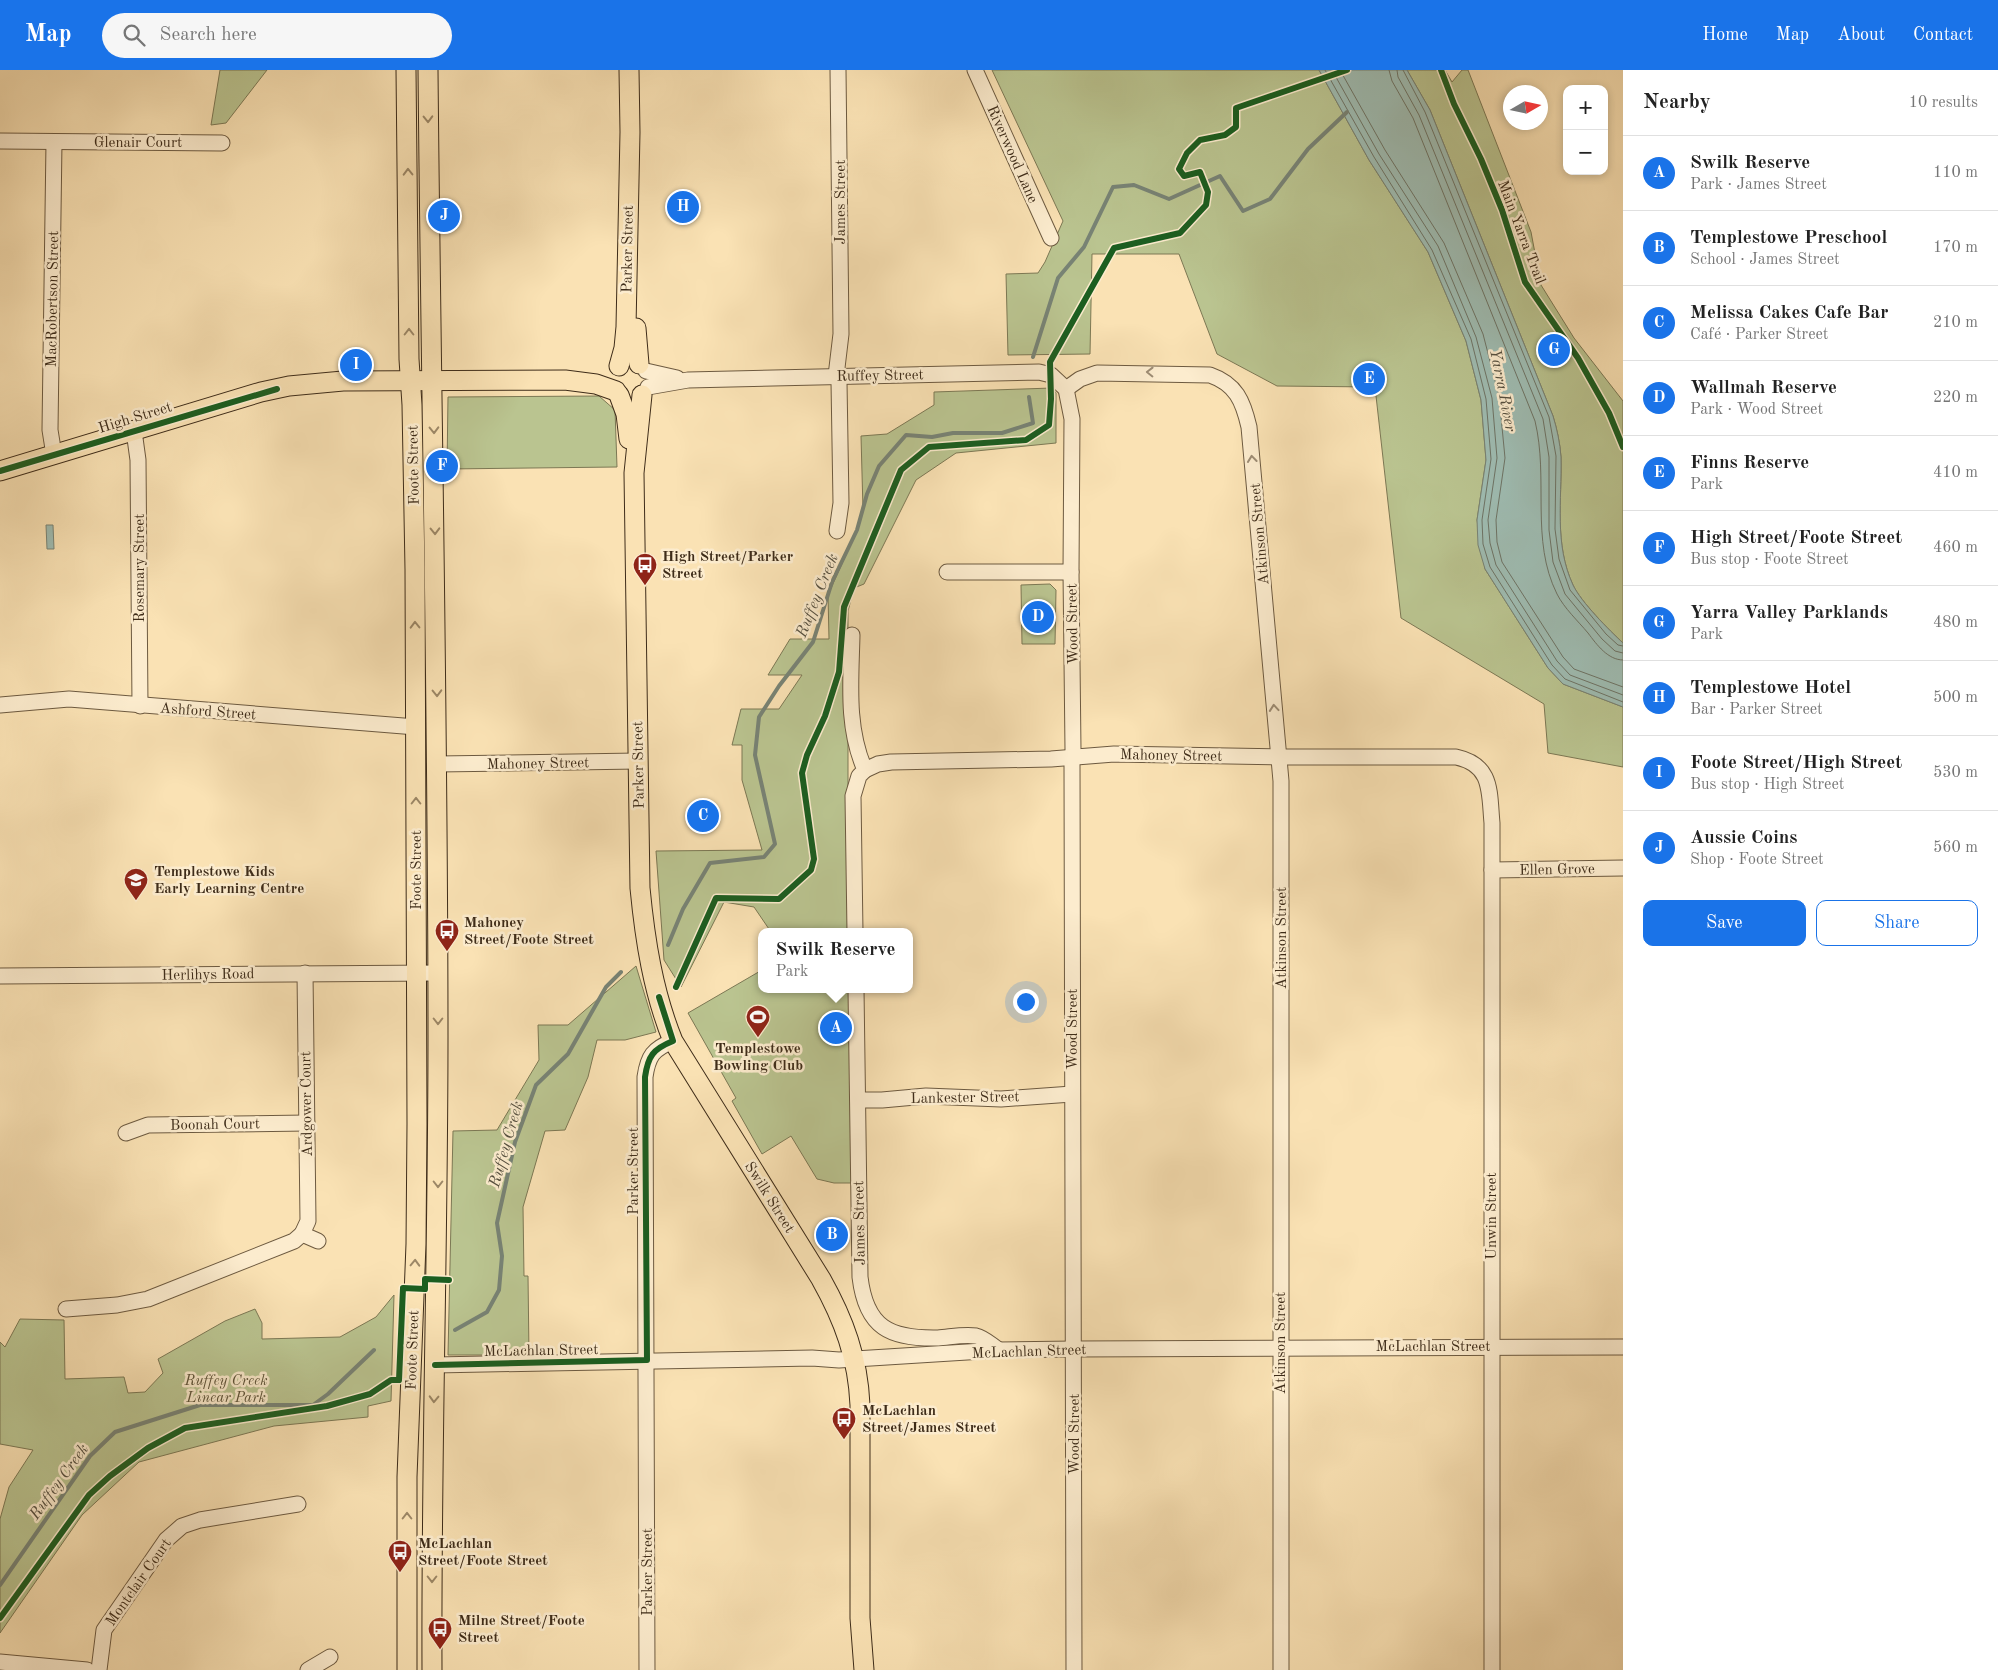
<!DOCTYPE html>
<html lang="en">
<head>
<meta charset="utf-8">
<style>
	:root { --surface:#fff; --page:#f6f6f6; --text:#222; --muted:#767676; --line:#e0e0e0; --accent:#1a73e8 }
	body { margin:0; font-family:"Old Standard TT",serif; background:var(--page); color:var(--text) }
	.controls { position:absolute; right:15px; top:15px; display:grid; overflow:hidden; border-radius:10px; box-shadow:0 2px 8px #0003 }
	.controls button { width:45px; height:45px; display:grid; place-items:center; padding:0; border:0; border-bottom:1px solid var(--line); background:var(--surface); color:var(--text); font:25px sans-serif }
	.compass { position:absolute; left:1503px; top:15px; width:45px; height:45px; border-radius:50%; background:var(--surface); box-shadow:0 2px 8px #0003; rotate:81deg }
	.you { position:absolute; left:1025px; top:931px; width:18px; height:18px; margin:-12px; border:4px solid #fff; border-radius:50%; background:#1a73e8; box-shadow:0 0 0 8px #1a73e833 }
	.badge { display:grid; place-items:center; width:32px; height:32px; border-radius:50%; background:var(--accent); color:#fff; font-size:16px; font-weight:700 }
	.pin { position:absolute; translate:-50% -50%; border:2px solid #fff; box-shadow:0 1px 5px #0006 }
	.popup { position:absolute; left:758px; top:858px; width:155px; height:65px; box-sizing:border-box; display:grid; place-content:center; border-radius:10px; background:var(--surface); filter:drop-shadow(0 1px 4px #0005); font-size:16px; white-space:nowrap; color:var(--muted) }
	.popup b { font-size:19px; color:var(--text) }
	.popup::after { content:''; position:absolute; left:50%; top:100%; margin-left:-10px; border:10px solid transparent; border-top-color:var(--surface) }
	.list { margin:0; padding:0; list-style:none }
	h2 { display:flex; justify-content:space-between; align-items:center; height:65px; margin:0; padding:0 20px; font-size:21px }
	h2 small { font-size:16px; font-weight:400; color:var(--muted) }
	.list li { display:grid; grid-template-columns:32px 1fr auto; gap:15px; align-items:center; box-sizing:border-box; height:75px; padding:0 20px; border-top:1px solid var(--line) }
	.list b { display:block; font-size:19px; white-space:nowrap }
	.list p { margin:0; font-size:16px; white-space:nowrap; color:var(--muted) }
	.list em { font-size:16px; font-style:normal; color:var(--muted) }
	.actions { display:flex; gap:10px; padding:15px 20px }
	.actions a { flex:1; padding:11px 0; border:1px solid var(--accent); border-radius:10px; text-align:center; font-size:18px; color:var(--accent) }
	.actions .main { background:var(--accent); color:#fff }
	.icon { flex:none; width:28px; height:28px; fill:none; stroke:currentColor; stroke-width:2; stroke-linecap:round; stroke-linejoin:round }
	.map { position:relative; flex:none; width:1623px; height:1600px; overflow:hidden }
	header { display:flex; align-items:center; gap:30px; box-sizing:border-box; height:70px; padding:0 25px; background:var(--accent); color:#fff }
	header strong { font-size:24px }
	nav { display:flex; gap:28px; margin-inline-start:auto; font-size:18px }
	.search { width:350px; height:45px; background:var(--page); display:flex; align-items:center; gap:12px; box-sizing:border-box; padding:0 18px; border-radius:28px; color:var(--muted); font-size:19px }
	main { display:flex }
	aside { flex:1; background:var(--surface) }
	.map>svg:first-child { display:block }
	.green { fill:#bac490; stroke:#7c7854 }
	.water { fill:#9fbdb3; stroke:#788375 }
	.lines { fill:none; stroke-linecap:round; stroke-linejoin:round }
	.shore { stroke:#6e7466; stroke-width:1 }
	.stream { stroke:#788375; stroke-width:4 }
	.minor-casing { stroke:#6d5a40; stroke-width:17 }
	.major-casing { stroke:#3e2c19; stroke-width:21 }
	.minor { stroke:#fcecce; stroke-width:15 }
	.major { stroke:#fae2b4; stroke-width:19 }
	.cycleway-casing { stroke:#fcecce; stroke-width:9 }
	.cycleway { stroke:#1b5e20; stroke-width:6 }
	.oneway { stroke:#9c8766 }
	.oneway2 { stroke:#9d8c74 }
	.labels { text-anchor:middle; stroke-width:5; stroke-linejoin:round; paint-order:stroke }
	.street-label { font-size:15px; fill:#3e2c19; stroke:#fcecce }
	.poi-label { font-size:15px; font-weight:bold; fill:#3e2c19; stroke:#fcecce; text-anchor:start }
	.park-label { font-size:15px; font-style:italic; fill:#5d5237; stroke:#fcecce }
	.water-label { font-size:16px; font-style:italic; fill:#565040; stroke:#fcecce }
</style>
</head>
<body>
<header>
<strong>Map</strong>
<div class="search"><svg class="icon" aria-label="search" viewBox="0 0 24 24"><circle cx="10" cy="10" r="6"/><path d="M15 15l6 6"/></svg>Search here</div>
<nav><a>Home</a><a>Map</a><a>About</a><a>Contact</a></nav>
</header>
<main>
<div class="map">
<svg width="1623" height="1600" viewBox="0 0 1623 1600">
	<rect width="100%" height="100%" fill="#fae2b4"/>
	<filter id="stains"><feTurbulence type="fractalNoise" baseFrequency=".004" numOctaves="4"/><feColorMatrix values="0 0 0 0 .2 0 0 0 0 .09 0 0 0 0 .02 0 0 0 .5 -.17"/></filter>
	<radialGradient id="worn" r=".72"><stop offset=".6" stop-color="#630" stop-opacity="0"/><stop offset="1" stop-color="#630" stop-opacity=".3"/></radialGradient>
	<!-- green -->
	<g class="green">
		<path d="M220,0H267L226,53L211,55Z"/>
		<path d="M992,0H1319L1369,90L1428,182L1466,271L1481,330L1486,390L1477,450L1485,499L1548,598L1563,614L1623,637V697L1548,683L1544,634L1401,548L1375,317L1277,316L1217,284L1179,184H1092L1090,284L1008,285L1006,204L1038,203L1045,192L1063,151Z"/>
		<path d="M1407,0H1445L1452,12L1462,0H1468L1531,162L1541,215L1574,268L1623,331V573C1609,560 1581,532 1573,515C1554,474 1562,430 1561,387C1560,373 1557,359 1553,346L1430,40Z"/>
		<path d="M1052,318L1056,323V373L956,383L916,410L864,514L854,518L848,541V862H771L754,837L724,832L681,917L664,890L656,781L762,780L742,710V675H732L741,639H779L802,605H768L790,569H829L828,525L857,460L863,440L861,366L887,364L934,335V322Z"/>
		<path d="M599,326L615,340L617,397L447,399L448,327Z"/>
		<path d="M1050,514L1056,520L1055,574H1022L1021,515Z"/>
		<path d="M636,896L656,962L625,970H597L588,1007L565,1060L545,1061L523,1137L524,1206H528L529,1285H448L453,1061L497,1060L539,990L538,955H568Z"/>
		<path d="M762,900V919H849L852,1113H834L817,1109L791,1066L762,1084L732,1031L736,1028L688,943Z"/>
		<path d="M394,1225L391,1331L368,1336V1347L274,1356L139,1392L82,1445L0,1563V1449L9,1417L33,1380L0,1374V1272L5,1277L20,1249L64,1250L65,1309L124,1307L128,1323L145,1322L163,1303L158,1289L225,1251L255,1239L262,1253V1269L340,1267L376,1247Z"/>
	</g>
	<!-- water -->
	<g class="water">
		<path d="M1319,0H1407L1430,40L1553,346C1557,359 1560,373 1561,387C1562,430 1554,474 1573,515C1581,532 1609,560 1623,573V637L1563,614L1548,598L1485,499L1478,475L1477,450L1486,390L1481,330L1466,271L1428,182L1369,90Z"/>
		<path d="M46,455H53L54,479H47Z"/>
	</g>
	<g class="lines">
		<!-- shore -->
		<g class="shore">
			<path d="M1325,0L1374,87L1432,180L1471,269L1486,329L1491,389L1482,450L1483,474L1490,497L1552,595L1565,609L1623,632"/>
			<path d="M1332,0L1379,84L1438,176L1476,267L1492,328L1497,388L1488,450L1490,473L1496,495L1557,591L1570,605L1623,625"/>
			<path d="M1340,0L1385,80L1444,173L1483,264L1499,326L1505,388L1496,450L1497,472L1502,492L1563,587L1574,599L1623,617"/>
			<path d="M1389,0L1392,11L1413,48L1535,351C1549,409 1530,470 1557,524C1564,538 1578,551 1588,563C1597,575 1608,590 1623,590"/>
			<path d="M1397,0L1398,7L1419,45L1543,349L1549,387V460L1553,492L1565,524L1602,569L1615,581L1623,583"/>
			<path d="M1403,0L1425,42L1549,347L1556,386L1555,459L1559,489L1570,520L1606,564L1618,575L1623,576"/>
		</g>
		<!-- stream -->
		<g class="stream">
			<path d="M1033,287L1058,208L1084,177L1113,117L1134,115L1169,129L1220,106L1243,141L1270,129L1308,79L1347,42"/>
			<path d="M668,875L683,839L710,793L764,787L775,774L755,685L759,647L779,616L813,572L832,512L857,460L867,424L879,396L906,365L932,367L953,363H1002L1033,353L1029,327"/>
			<path d="M455,1260L487,1242L499,1220L502,1186L497,1153L515,1072L536,1015L568,984L606,917L621,902"/>
			<path d="M0,1515L90,1386L115,1362L200,1335H313L328,1324L374,1280"/>
		</g>
		<defs>
			<g id="minor">
				<path d="M975,0L1051,168"/>
				<path d="M0,71L222,73"/>
				<path d="M646,301L677,308"/>
				<path d="M836,306L841,264L838,0"/>
				<path d="M648,317L688,310L1039,302L1051,305L1066,319L1072,349L1071,502L1073,680L1072,693L1074,1600"/>
				<path d="M1066,319L1080,309L1097,303L1210,305C1236,314 1243,331 1249,357L1281,711V1600"/>
				<path d="M134,361L138,390L140,636"/>
				<path d="M54,385L50,360L54,72"/>
				<path d="M837,461L841,433L839,312L841,306"/>
				<path d="M947,502H1071"/>
				<path d="M852,565C851,611 846,657 865,700L859,706L853,726L855,862"/>
				<path d="M0,635L69,629L416,657"/>
				<path d="M437,694L638,691"/>
				<path d="M865,700L878,694L891,692L1051,689L1114,684L1285,687H1456C1493,695 1489,722 1492,753V1600"/>
				<path d="M1492,800L1623,798"/>
				<path d="M305,903L308,1151L302,1164L318,1171"/>
				<path d="M0,906L438,903"/>
				<path d="M856,919L860,1207C866,1258 890,1269 938,1268C951,1267 964,1264 976,1266C985,1268 992,1276 999,1280"/>
				<path d="M858,1030H882L926,1026L1001,1029L1072,1024"/>
				<path d="M126,1063L148,1055L307,1053"/>
				<path d="M66,1239L117,1235L148,1229L294,1171L302,1164"/>
				<path d="M435,1295L812,1288L839,1290L999,1280L1074,1279L1623,1277"/>
				<path d="M0,1592L87,1600"/>
				<path d="M99,1600L104,1560L166,1470L182,1456L200,1450L298,1434"/>
				<path d="M308,1600L330,1587"/>
				<path d="M647,1600L645,1007C648,986 653,979 673,971"/>
			</g>
			<g id="major">
				<path d="M406,0L409,289L412,335L415,499L417,1054L416,1174L407,1407V1600"/>
				<path d="M428,0C431,322 438,643 438,965C438,1177 431,1388 432,1600"/>
				<path d="M636,258L639,294"/>
				<path d="M619,296L624,278L626,257L630,62L629,0"/>
				<path d="M619,325L626,344L629,369"/>
				<path d="M642,325L634,403L640,818C645,870 653,922 673,971L821,1209C844,1250 858,1288 860,1335V1548L864,1600"/>
				<path d="M0,401L261,322L289,316L343,311L565,310L596,314L616,321"/>
			</g>
		</defs>
		<!-- minor casing -->
		<use href="#minor" class="minor-casing"/>
		<!-- major casing -->
		<use href="#major" class="major-casing"/>
		<!-- minor -->
		<use href="#minor" class="minor"/>
		<!-- major -->
		<use href="#major" class="major"/>
		<defs>
			<g id="cycleway">
				<path d="M1441,0L1454,34L1481,89L1502,140L1525,212L1578,288L1609,343L1623,377"/>
				<path d="M0,401L277,319"/>
				<path d="M676,917L716,828L779,829L811,800L814,789L802,703L807,685L825,646L839,602L844,537L901,400L929,377L1026,370L1049,355L1051,329L1050,292L1114,178L1180,163L1206,135L1208,122L1200,102L1184,106L1179,99L1187,83L1200,70L1225,65L1236,57V38L1347,0"/>
				<path d="M435,1295L647,1290L645,1007C648,986 653,979 673,971L659,927"/>
				<path d="M0,1548L89,1425L110,1406L148,1378L185,1358L327,1336L370,1324L391,1310H399L403,1218L425,1219V1209L449,1210"/>
			</g>
		</defs>
		<!-- cycleway casing -->
		<use href="#cycleway" class="cycleway-casing"/>
		<!-- cycleway -->
		<use href="#cycleway" class="cycleway"/>
	</g>
	<!-- one-way arrows -->
	<defs><path id="oneway-chevron" d="M-2-3.5L2.5 0L-2 3.5" fill="none" stroke-width="1.6" stroke-linecap="round" stroke-linejoin="round" transform="scale(1.25)"/></defs>
	<g class="oneway">
		<use href="#oneway-chevron" transform="translate(428 49) rotate(89)"/>
		<use href="#oneway-chevron" transform="translate(408 102) rotate(-91)"/>
		<use href="#oneway-chevron" transform="translate(409 262) rotate(-90)"/>
		<use href="#oneway-chevron" transform="translate(434 360) rotate(89)"/>
		<use href="#oneway-chevron" transform="translate(435 461) rotate(89)"/>
		<use href="#oneway-chevron" transform="translate(415 555) rotate(-91)"/>
		<use href="#oneway-chevron" transform="translate(437 623) rotate(89)"/>
		<use href="#oneway-chevron" transform="translate(416 731) rotate(-90)"/>
		<use href="#oneway-chevron" transform="translate(438 951) rotate(90)"/>
		<use href="#oneway-chevron" transform="translate(438 1114) rotate(90)"/>
		<use href="#oneway-chevron" transform="translate(415 1193) rotate(-88)"/>
		<use href="#oneway-chevron" transform="translate(434 1329) rotate(92)"/>
		<use href="#oneway-chevron" transform="translate(407 1446) rotate(-90)"/>
		<use href="#oneway-chevron" transform="translate(432 1509) rotate(90)"/>
	</g>
	<g class="oneway2">
		<use href="#oneway-chevron" transform="translate(1150 302) rotate(-179)"/>
		<use href="#oneway-chevron" transform="translate(1252 389) rotate(-96)"/>
		<use href="#oneway-chevron" transform="translate(1274 638) rotate(-95)"/>
	</g>
	<!-- icons -->
	<defs>
		<symbol id="bus-pin" viewBox="-11 -11 22 30"><path d="M0 17L-7.5 6A9.5 9.5 0 1 1 7.5 6Z" fill="#8f2418" stroke="#fcecce"/><path d="M-5-6H5V4H4V6H2V4H-2V6H-4V4H-5ZM-3.5-4V0h7V-4ZM-3.5 1.2v1.5H-2V1.2ZM2 1.2v1.5H3.5V1.2Z" fill="#fff"/></symbol>
		<symbol id="school-pin" viewBox="-11 -11 22 30"><path d="M0 17L-7.5 6A9.5 9.5 0 1 1 7.5 6Z" fill="#8f2418" stroke="#fcecce"/><path d="M0-5L7-2L0 1L-7-2ZM-4 1L0 2.5L4 1V4Q0 6-4 4Z" fill="#fff"/></symbol>
		<symbol id="stadium-pin" viewBox="-11 -11 22 30"><path d="M0 17L-7.5 6A9.5 9.5 0 1 1 7.5 6Z" fill="#8f2418" stroke="#fcecce"/><path d="M0-5a6.5 5 0 1 0 0 10a6.5 5 0 1 0 0-10ZM-3.5-1.8h7v3.6h-7Z" fill="#fff"/></symbol>
	</defs>
	<g fill-rule="evenodd">
		<use href="#bus-pin" x="631" y="481" width="28" height="38"/>
		<use href="#school-pin" x="122" y="796" width="28" height="38"/>
		<use href="#bus-pin" x="433" y="847" width="28" height="38"/>
		<use href="#stadium-pin" x="744" y="933" width="28" height="38"/>
		<use href="#bus-pin" x="830" y="1335" width="28" height="38"/>
		<use href="#bus-pin" x="386" y="1468" width="28" height="38"/>
		<use href="#bus-pin" x="426" y="1545" width="28" height="38"/>
	</g>
	<g class="labels">
		<!-- street labels -->
		<g class="street-label">
			<text x="138" y="77">Glenair Court</text>
			<text transform="translate(1013 84) rotate(66)" y="5">Riverwood Lane</text>
			<text transform="translate(840 132) rotate(-90)" y="5">James Street</text>
			<text transform="translate(1522 162) rotate(69)" y="5">Main Yarra Trail</text>
			<text transform="translate(627 179) rotate(-89)" y="5">Parker Street</text>
			<text transform="translate(52 229) rotate(-89)" y="5">MacRobertson Street</text>
			<text transform="translate(880 305) rotate(-1)" y="5">Ruffey Street</text>
			<text transform="translate(135 347) rotate(-17)" y="5">High Street</text>
			<text transform="translate(413 395) rotate(-91)" y="5">Foote Street</text>
			<text transform="translate(1259 464) rotate(-95)" y="5">Atkinson Street</text>
			<text transform="translate(139 498) rotate(-90)" y="5">Rosemary Street</text>
			<text transform="translate(1072 554) rotate(-91)" y="5">Wood Street</text>
			<text transform="translate(208 641) rotate(4)" y="5">Ashford Street</text>
			<text transform="translate(1171 685) rotate(1)" y="5">Mahoney Street</text>
			<text transform="translate(538 693) rotate(-1)" y="5">Mahoney Street</text>
			<text transform="translate(638 695) rotate(-91)" y="5">Parker Street</text>
			<text transform="translate(1557 799) rotate(-1)" y="5">Ellen Grove</text>
			<text transform="translate(416 800) rotate(-90)" y="5">Foote Street</text>
			<text transform="translate(1281 868) rotate(-90)" y="5">Atkinson Street</text>
			<text transform="translate(208 904) rotate(-1)" y="5">Herlihys Road</text>
			<text transform="translate(1072 959) rotate(-90)" y="5">Wood Street</text>
			<text transform="translate(965 1027) rotate(-1)" y="5">Lankester Street</text>
			<text transform="translate(306 1034) rotate(-91)" y="5">Ardgower Court</text>
			<text transform="translate(215 1054) rotate(-1)" y="5">Boonah Court</text>
			<text transform="translate(633 1101) rotate(-90)" y="5">Parker Street</text>
			<text transform="translate(770 1127) rotate(58)" y="5">Swilk Street</text>
			<text transform="translate(1491 1146) rotate(-90)" y="5">Unwin Street</text>
			<text transform="translate(859 1153) rotate(-91)" y="5">James Street</text>
			<text transform="translate(1280 1273) rotate(-90)" y="5">Atkinson Street</text>
			<text x="1433" y="1281">McLachlan Street</text>
			<text transform="translate(412 1280) rotate(-88)" y="5">Foote Street</text>
			<text transform="translate(541 1280) rotate(-1)" y="5">McLachlan Street</text>
			<text transform="translate(1029 1281) rotate(-2)" y="5">McLachlan Street</text>
			<text transform="translate(1074 1364) rotate(-90)" y="5">Wood Street</text>
			<text transform="translate(647 1502) rotate(-90)" y="5">Parker Street</text>
			<text transform="translate(138 1512) rotate(-55)" y="5">Montclair Court</text>
		</g>
		<!-- poi labels -->
		<g class="poi-label">
			<text x="662" y="491">High Street/Parker<tspan x="662" dy="17">Street</tspan></text>
			<text x="154" y="806">Templestowe Kids<tspan x="154" dy="17">Early Learning Centre</tspan></text>
			<text x="464" y="857">Mahoney<tspan x="464" dy="17">Street/Foote Street</tspan></text>
			<text x="758" y="983" text-anchor="middle">Templestowe<tspan x="758" dy="17">Bowling Club</tspan></text>
			<text x="862" y="1345">McLachlan<tspan x="862" dy="17">Street/James Street</tspan></text>
			<text x="418" y="1478">McLachlan<tspan x="418" dy="17">Street/Foote Street</tspan></text>
			<text x="458" y="1555">Milne Street/Foote<tspan x="458" dy="17">Street</tspan></text>
		</g>
		<!-- park labels -->
		<g class="park-label">
			<text x="226" y="1315">Ruffey Creek<tspan x="226" dy="17">Linear Park</tspan></text>
		</g>
		<!-- water labels -->
		<g class="water-label">
			<text transform="translate(1504 320) rotate(79)" y="6">Yarra River</text>
			<text transform="translate(816 525) rotate(-68)" y="6">Ruffey Creek</text>
			<text transform="translate(505 1074) rotate(-74)" y="6">Ruffey Creek</text>
			<text transform="translate(58 1411) rotate(-54)" y="6">Ruffey Creek</text>
		</g>
	</g>
	<rect width="100%" height="100%" filter="url(#stains)"/>
	<rect width="100%" height="100%" fill="url(#worn)"/>
</svg>
<div class="controls">
<button>+</button>
<button>−</button>
</div>
<svg class="compass" viewBox="-18 -18 36 36"><path d="M0-13l5 13h-10z" fill="#e53935"/><path d="M0 13l5-13h-10z" fill="#767676"/></svg>
<div class="you"></div>
<div class="pin badge" style="left:836px;top:958px">A</div>
<div class="popup"><b>Swilk Reserve</b>Park</div>
<div class="pin badge" style="left:832px;top:1165px">B</div>
<div class="pin badge" style="left:703px;top:746px">C</div>
<div class="pin badge" style="left:1038px;top:547px">D</div>
<div class="pin badge" style="left:1369px;top:309px">E</div>
<div class="pin badge" style="left:442px;top:396px">F</div>
<div class="pin badge" style="left:1554px;top:280px">G</div>
<div class="pin badge" style="left:683px;top:137px">H</div>
<div class="pin badge" style="left:356px;top:295px">I</div>
<div class="pin badge" style="left:444px;top:146px">J</div>
</div>
<aside>
<h2>Nearby<small>10 results</small></h2>
<ul class="list">
<li><span class="badge">A</span><div><b>Swilk Reserve</b><p>Park · James Street</p></div><em>110 m</em></li>
<li><span class="badge">B</span><div><b>Templestowe Preschool</b><p>School · James Street</p></div><em>170 m</em></li>
<li><span class="badge">C</span><div><b>Melissa Cakes Cafe Bar</b><p>Café · Parker Street</p></div><em>210 m</em></li>
<li><span class="badge">D</span><div><b>Wallmah Reserve</b><p>Park · Wood Street</p></div><em>220 m</em></li>
<li><span class="badge">E</span><div><b>Finns Reserve</b><p>Park</p></div><em>410 m</em></li>
<li><span class="badge">F</span><div><b>High Street/Foote Street</b><p>Bus stop · Foote Street</p></div><em>460 m</em></li>
<li><span class="badge">G</span><div><b>Yarra Valley Parklands</b><p>Park</p></div><em>480 m</em></li>
<li><span class="badge">H</span><div><b>Templestowe Hotel</b><p>Bar · Parker Street</p></div><em>500 m</em></li>
<li><span class="badge">I</span><div><b>Foote Street/High Street</b><p>Bus stop · High Street</p></div><em>530 m</em></li>
<li><span class="badge">J</span><div><b>Aussie Coins</b><p>Shop · Foote Street</p></div><em>560 m</em></li>
</ul>
<div class="actions"><a class="main">Save</a><a>Share</a></div>
</aside>
</main>
</body>
</html>
